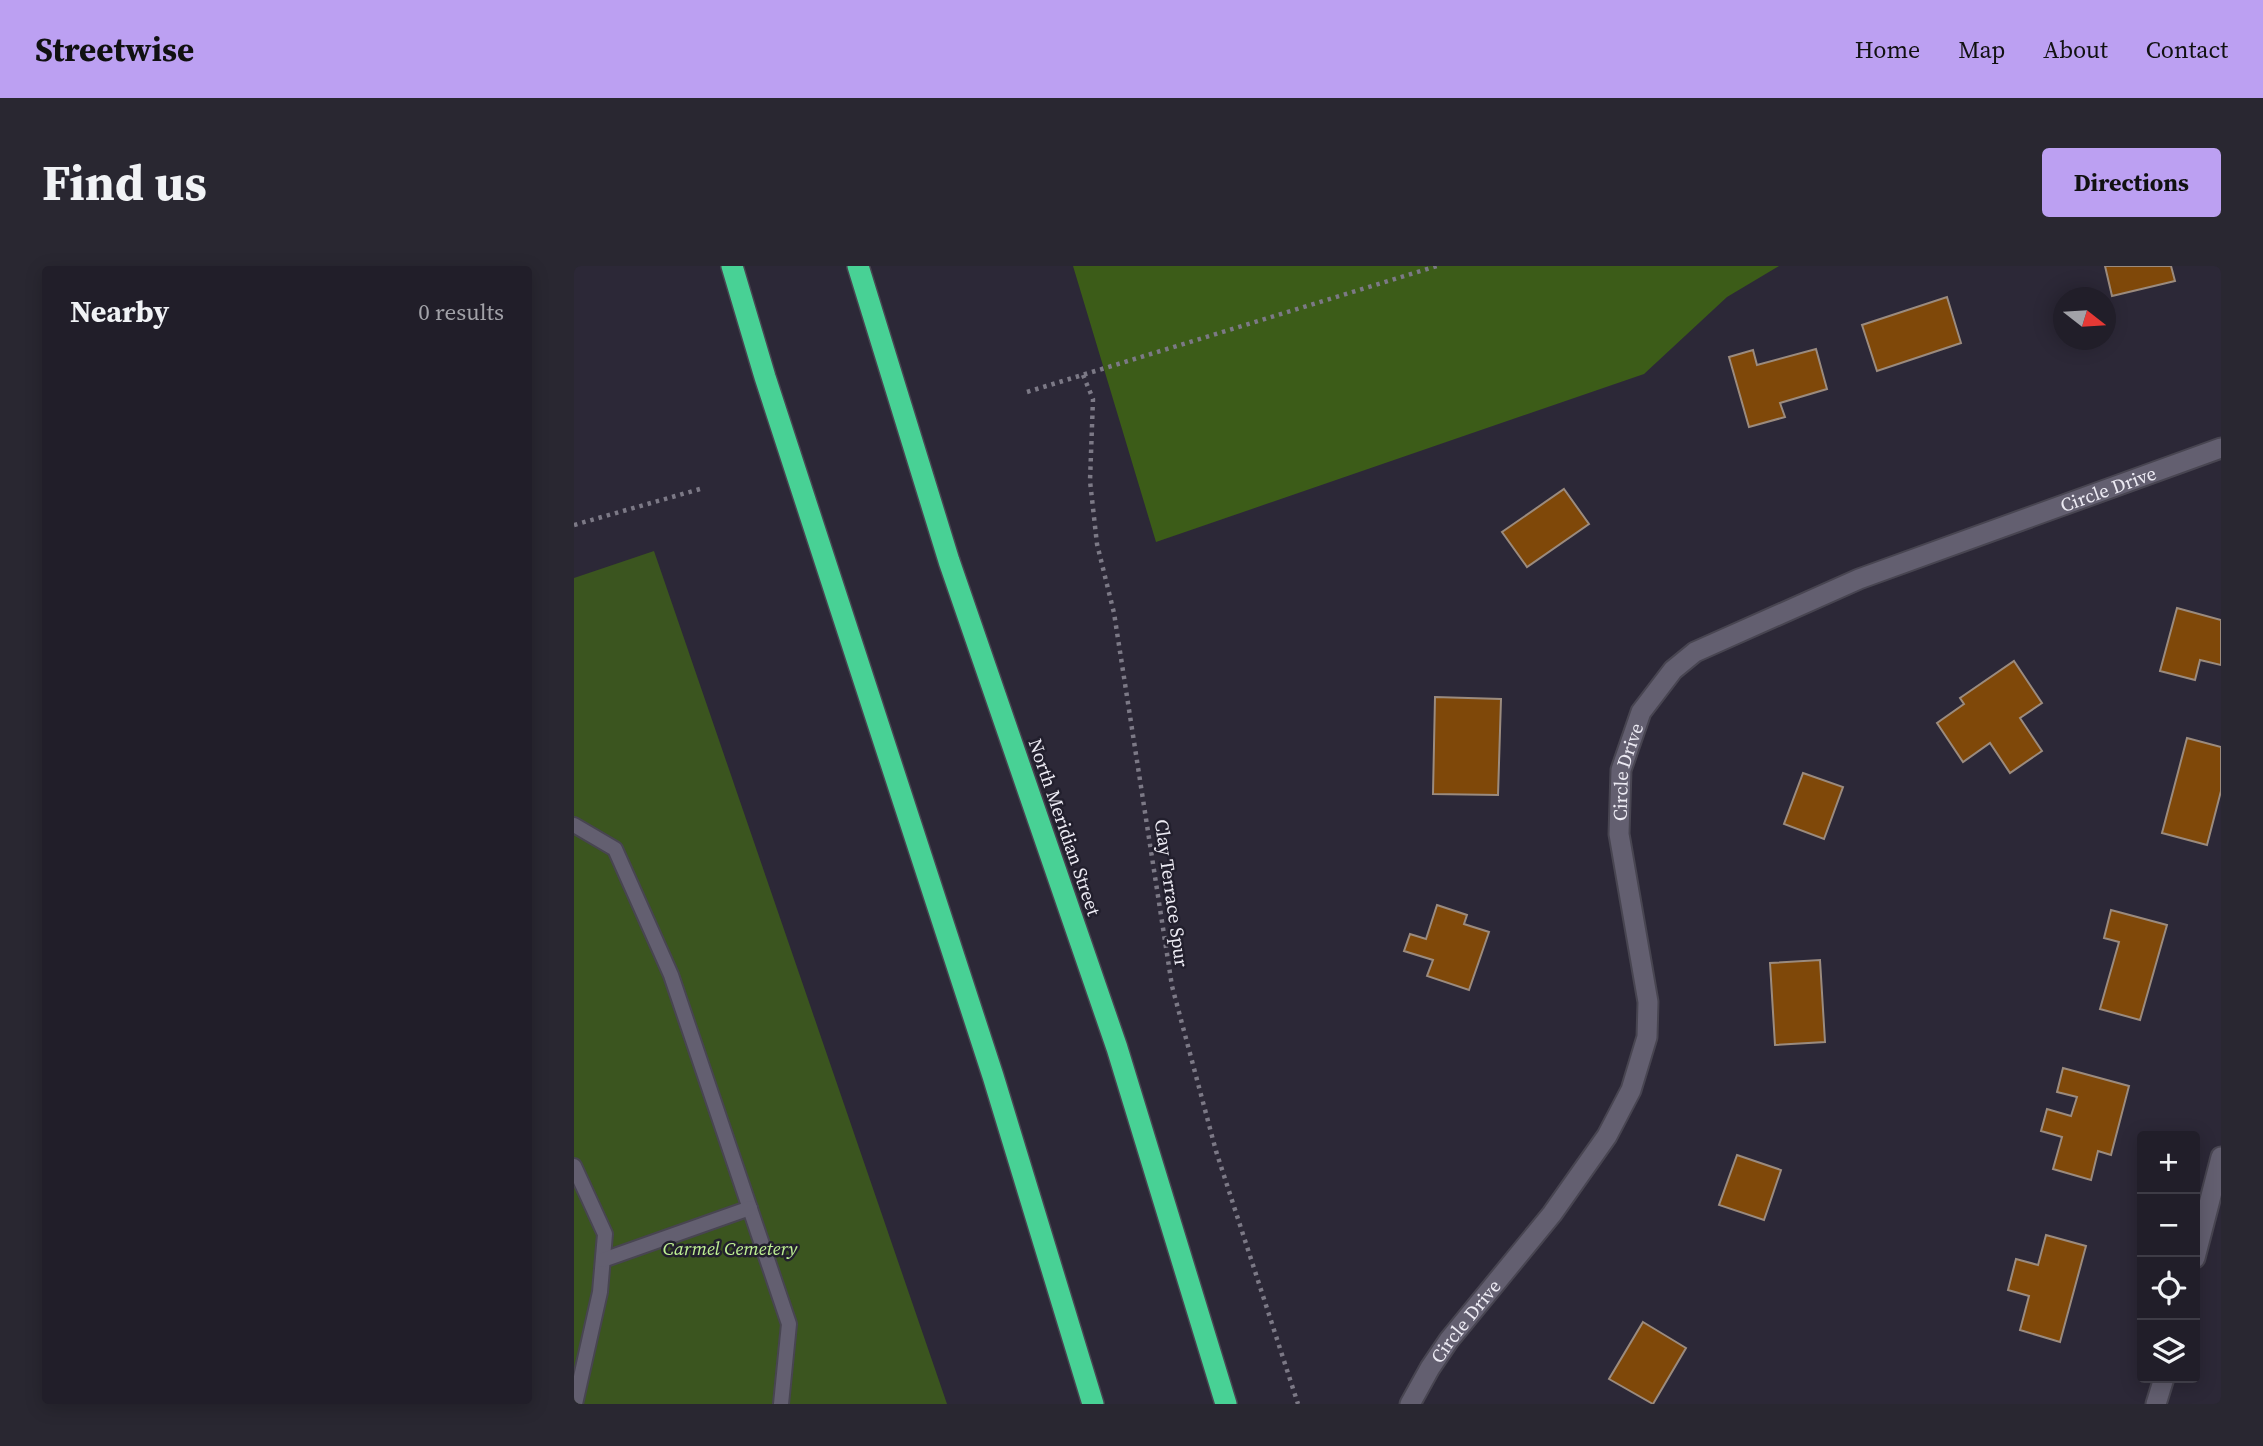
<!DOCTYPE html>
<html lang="en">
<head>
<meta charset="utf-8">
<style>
	:root { --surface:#211e29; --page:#292731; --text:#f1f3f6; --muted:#a2a2a8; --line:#3e3c46; --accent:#bca0f2 }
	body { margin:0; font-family:"Source Serif 4",serif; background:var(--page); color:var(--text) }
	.controls { position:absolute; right:21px; bottom:21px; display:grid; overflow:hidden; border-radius:7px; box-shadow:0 4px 18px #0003 }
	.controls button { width:63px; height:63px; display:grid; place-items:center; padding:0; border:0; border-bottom:2px solid var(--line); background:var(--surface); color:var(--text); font:35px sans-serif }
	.compass { position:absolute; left:1479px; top:21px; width:63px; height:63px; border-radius:50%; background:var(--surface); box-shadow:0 4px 18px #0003; rotate:107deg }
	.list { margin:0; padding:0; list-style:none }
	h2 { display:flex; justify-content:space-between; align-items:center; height:91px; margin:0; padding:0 28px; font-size:30px }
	h2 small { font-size:23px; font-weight:400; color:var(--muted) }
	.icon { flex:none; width:38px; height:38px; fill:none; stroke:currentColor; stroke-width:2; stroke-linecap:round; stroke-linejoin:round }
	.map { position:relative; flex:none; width:1647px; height:1138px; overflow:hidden; border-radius:7px }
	header { display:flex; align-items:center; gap:42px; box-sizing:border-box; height:98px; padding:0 35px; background:var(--accent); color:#111 }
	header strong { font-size:33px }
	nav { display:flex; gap:38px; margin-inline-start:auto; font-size:24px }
	.intro { display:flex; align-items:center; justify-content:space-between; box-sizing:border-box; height:168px; padding:0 42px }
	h1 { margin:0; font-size:49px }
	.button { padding:18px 32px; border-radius:7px; background:var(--accent); color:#111; font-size:24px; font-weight:700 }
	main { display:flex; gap:42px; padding:0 42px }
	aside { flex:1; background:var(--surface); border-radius:7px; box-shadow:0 4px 18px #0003 }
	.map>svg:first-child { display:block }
	.green { fill:#3b551f }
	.forest { fill:#3c5c18 }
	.building { fill:#7f4809; stroke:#9b8b7e; stroke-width:2 }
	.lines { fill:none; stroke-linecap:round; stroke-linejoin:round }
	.service-casing { stroke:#484551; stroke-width:18 }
	.minor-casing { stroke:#484551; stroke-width:23 }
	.motorway-casing { stroke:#484551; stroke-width:24 }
	.path { stroke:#7c7986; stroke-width:4.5; stroke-dasharray:3.5 5; stroke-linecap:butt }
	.service { stroke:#635f70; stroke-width:14 }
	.minor { stroke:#635f70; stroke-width:19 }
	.motorway { stroke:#48d195; stroke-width:21 }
	.labels { text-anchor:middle; stroke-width:5; stroke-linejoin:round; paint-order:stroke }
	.street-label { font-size:19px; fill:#eceaf3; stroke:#221f2d }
	.park-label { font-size:19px; font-style:italic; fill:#bff193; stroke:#221f2d }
</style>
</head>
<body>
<header>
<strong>Streetwise</strong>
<nav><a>Home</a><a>Map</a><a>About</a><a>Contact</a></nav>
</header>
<div class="intro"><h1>Find us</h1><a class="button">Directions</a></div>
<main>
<aside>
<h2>Nearby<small>0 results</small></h2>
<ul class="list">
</ul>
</aside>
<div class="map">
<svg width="1647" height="1138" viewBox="0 0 1647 1138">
	<rect width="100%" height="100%" fill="#2c2837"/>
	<!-- green -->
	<path class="green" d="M80,285L373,1138H0V312Z"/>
	<!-- forest -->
	<path class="forest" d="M499,0H1205L1153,31L1070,108L582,276Z"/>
	<!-- building -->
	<g class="building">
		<path d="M1531,0H1597L1601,15L1538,30Z"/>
		<path d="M1373,31L1387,77L1303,105L1288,59Z"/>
		<path d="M1242,83L1253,123L1206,137L1211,151L1175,161L1155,91L1179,84L1183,99Z"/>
		<path d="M990,223L1015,258L953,301L928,266Z"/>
		<path d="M1603,342L1647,354V399L1626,394L1621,414L1586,405Z"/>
		<path d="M1440,395L1468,437L1446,452L1468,485L1436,507L1416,477L1389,496L1363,457L1390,438L1386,432Z"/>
		<path d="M861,431L927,433L924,529L859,528Z"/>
		<path d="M1613,472L1647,481V525L1633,579L1588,567Z"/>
		<path d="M1229,507L1269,521L1250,573L1210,558Z"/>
		<path d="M863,639L893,649L890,658L915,666L895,724L853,710L859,694L830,685L836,668L852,673Z"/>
		<path d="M1537,644L1593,659L1566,754L1526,743L1545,676L1530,672Z"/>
		<path d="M1246,694L1251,776L1201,779L1196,697Z"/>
		<path d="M1489,802L1555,820L1537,889L1524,885L1517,914L1479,903L1488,871L1467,865L1473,843L1497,850L1503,831L1483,826Z"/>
		<path d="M1163,889L1207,904L1190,954L1145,939Z"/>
		<path d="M1472,969L1512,980L1486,1076L1446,1064L1455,1030L1434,1024L1442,993L1464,999Z"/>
		<path d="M1069,1056L1112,1082L1079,1138L1035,1113Z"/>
	</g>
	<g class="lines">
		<defs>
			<g id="service">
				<path d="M0,559L41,583L97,709L215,1058L207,1138"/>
				<path d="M0,900L31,968L26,1026L1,1138"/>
				<path d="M29,994L176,942"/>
			</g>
			<g id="minor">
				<path d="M1621,992L1647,891"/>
				<path id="s1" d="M836,1138L856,1102L875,1074L978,948L1033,870L1057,824L1073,771L1074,736L1045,568L1047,504L1067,446L1099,404L1121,386L1285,313L1647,182"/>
				<path d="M1582,1138L1590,1112"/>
			</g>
			<g id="motorway">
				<path d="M158,0L191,111L419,810L519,1138"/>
				<path d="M284,0L375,295L543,782L652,1138"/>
			</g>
		</defs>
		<!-- service casing -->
		<use href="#service" class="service-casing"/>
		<!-- minor casing -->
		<use href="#minor" class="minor-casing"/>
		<!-- motorway casing -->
		<use href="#motorway" class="motorway-casing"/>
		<!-- path -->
		<g class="path">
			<path d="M509,109L519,133L516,215L523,278L540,347L598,720L642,885L724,1138"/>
			<path d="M453,126L863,0"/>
			<path d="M0,259L126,223"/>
		</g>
		<!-- service -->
		<use href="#service" class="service"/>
		<!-- minor -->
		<use href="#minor" class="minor"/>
		<!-- motorway -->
		<use href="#motorway" class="motorway"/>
	</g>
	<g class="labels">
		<!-- street labels -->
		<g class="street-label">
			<text dy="7" stroke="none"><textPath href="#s1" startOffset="1297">Circle Drive</textPath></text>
			<text dy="7" stroke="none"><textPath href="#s1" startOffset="709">Circle Drive</textPath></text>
			<text transform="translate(491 561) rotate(71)" y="7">North Meridian Street</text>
			<text transform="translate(598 627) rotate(82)" y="7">Clay Terrace Spur</text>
			<text dy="7" stroke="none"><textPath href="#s1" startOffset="100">Circle Drive</textPath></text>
		</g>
		<!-- park labels -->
		<g class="park-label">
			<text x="156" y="989">Carmel Cemetery</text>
		</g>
	</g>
</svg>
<div class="controls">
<button>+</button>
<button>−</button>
<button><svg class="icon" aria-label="locate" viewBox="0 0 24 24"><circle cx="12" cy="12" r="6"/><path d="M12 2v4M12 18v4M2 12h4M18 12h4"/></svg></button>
<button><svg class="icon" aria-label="layers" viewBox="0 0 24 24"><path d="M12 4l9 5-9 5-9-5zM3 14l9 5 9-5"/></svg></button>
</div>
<svg class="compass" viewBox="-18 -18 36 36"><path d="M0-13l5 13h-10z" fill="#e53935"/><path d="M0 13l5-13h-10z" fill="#a2a2a8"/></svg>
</div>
</main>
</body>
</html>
